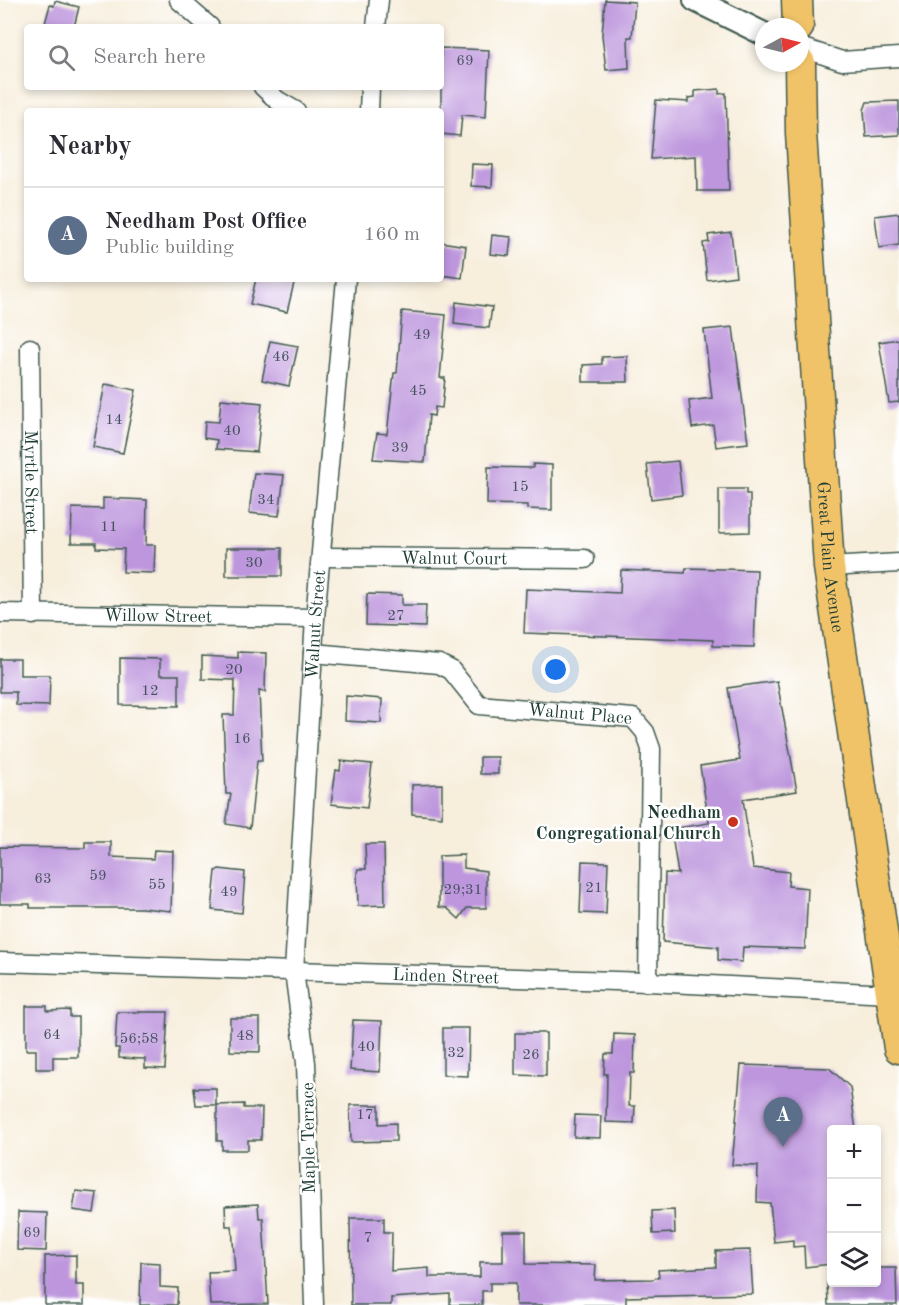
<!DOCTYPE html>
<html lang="en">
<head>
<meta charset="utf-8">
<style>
	:root { --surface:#fff; --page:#f7f7f7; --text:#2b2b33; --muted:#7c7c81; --line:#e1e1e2; --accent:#c8321e }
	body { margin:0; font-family:"Old Standard TT",serif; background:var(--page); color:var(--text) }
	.controls { position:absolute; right:18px; bottom:18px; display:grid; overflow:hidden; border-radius:6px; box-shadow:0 3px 9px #0003 }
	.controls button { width:54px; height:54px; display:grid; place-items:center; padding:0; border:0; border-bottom:2px solid var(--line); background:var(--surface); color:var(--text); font:30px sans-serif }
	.compass { position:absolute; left:755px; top:18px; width:54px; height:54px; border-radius:50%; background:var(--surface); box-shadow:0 3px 9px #0003; rotate:83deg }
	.you { position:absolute; left:556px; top:670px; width:21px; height:21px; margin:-15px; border:4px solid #fff; border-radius:50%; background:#1a73e8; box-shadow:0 0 0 9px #1a73e833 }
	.badge { display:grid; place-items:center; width:39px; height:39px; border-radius:50%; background:var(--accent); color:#fff; font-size:20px; font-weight:700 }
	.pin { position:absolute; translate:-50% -50px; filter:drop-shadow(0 2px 3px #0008) }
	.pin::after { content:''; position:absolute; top:32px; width:21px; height:18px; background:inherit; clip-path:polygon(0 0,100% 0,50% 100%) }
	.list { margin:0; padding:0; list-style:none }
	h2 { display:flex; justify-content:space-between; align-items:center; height:78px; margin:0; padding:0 24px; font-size:26px }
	h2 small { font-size:20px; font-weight:400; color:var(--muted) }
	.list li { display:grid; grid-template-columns:39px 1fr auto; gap:18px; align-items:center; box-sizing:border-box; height:96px; padding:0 24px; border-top:2px solid var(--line) }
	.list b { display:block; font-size:22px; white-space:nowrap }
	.list p { margin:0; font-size:20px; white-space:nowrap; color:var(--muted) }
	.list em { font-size:20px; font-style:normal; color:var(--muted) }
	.icon { flex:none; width:33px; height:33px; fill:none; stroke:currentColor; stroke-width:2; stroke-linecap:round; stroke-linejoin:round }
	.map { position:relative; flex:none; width:899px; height:1305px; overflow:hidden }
	.search { position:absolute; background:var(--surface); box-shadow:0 3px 9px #0003; left:24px; top:24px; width:420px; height:66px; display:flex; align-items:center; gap:15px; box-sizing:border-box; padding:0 21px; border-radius:6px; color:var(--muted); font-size:22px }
	.panel { position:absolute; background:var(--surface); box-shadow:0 3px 9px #0003; left:24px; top:108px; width:420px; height:174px; border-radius:6px }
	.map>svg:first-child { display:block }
	.building { fill:#bd96dd }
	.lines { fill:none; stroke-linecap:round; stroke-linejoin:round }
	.minor-casing { stroke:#3f584d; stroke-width:21 }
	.tertiary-casing { stroke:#3f584d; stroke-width:26 }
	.primary-casing { stroke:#3f584d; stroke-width:33 }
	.minor { stroke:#fff; stroke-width:18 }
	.tertiary { stroke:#fff; stroke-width:22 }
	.primary { stroke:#f1c369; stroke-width:30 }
	.poi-dot { fill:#c8321e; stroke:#fff; stroke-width:2 }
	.labels { text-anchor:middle; stroke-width:5; stroke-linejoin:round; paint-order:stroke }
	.number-label { font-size:15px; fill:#46535e }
	.street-label { font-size:18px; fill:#1f3d34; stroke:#fff }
	.poi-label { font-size:18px; font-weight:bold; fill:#1f3d34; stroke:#fff; text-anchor:end }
</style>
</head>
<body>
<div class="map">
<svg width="899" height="1305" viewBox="0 0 899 1305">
	<rect width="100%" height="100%" fill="#fff"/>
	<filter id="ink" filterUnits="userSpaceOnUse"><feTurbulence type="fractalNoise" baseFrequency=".0167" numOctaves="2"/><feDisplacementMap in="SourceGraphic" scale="12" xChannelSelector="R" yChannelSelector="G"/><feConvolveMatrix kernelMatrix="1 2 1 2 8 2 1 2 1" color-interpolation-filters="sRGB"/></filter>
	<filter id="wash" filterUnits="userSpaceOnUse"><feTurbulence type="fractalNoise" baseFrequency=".008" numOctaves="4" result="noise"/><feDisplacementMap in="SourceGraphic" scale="24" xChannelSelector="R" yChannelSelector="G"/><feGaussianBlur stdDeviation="1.35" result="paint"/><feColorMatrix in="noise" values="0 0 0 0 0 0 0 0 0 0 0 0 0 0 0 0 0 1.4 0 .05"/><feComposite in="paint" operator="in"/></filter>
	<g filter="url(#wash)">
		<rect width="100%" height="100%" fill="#f7eedc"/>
		<g id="blocks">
			<!-- building -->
			<g class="building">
				<path d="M605,0L635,2L632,37H628L629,68L606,70L602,35Z"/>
				<path d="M55,1L79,7L74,27H44L50,5L54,6Z"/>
				<path d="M441,48L489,50L486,117L462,115L460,136L441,134Z"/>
				<path d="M719,89V94L726,93L729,191H697L696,156L651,159L656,100L689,102V98L695,97V91Z"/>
				<path d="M899,101V135L866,137L864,110L867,102Z"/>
				<path d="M472,164L493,165L492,187L471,186Z"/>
				<path d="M899,213V245L879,248L875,216Z"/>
				<path d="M731,232L736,276L707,280L703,243L709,242L708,235Z"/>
				<path d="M492,235L511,237L509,256L490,254Z"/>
				<path d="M441,242L466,246L462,278L441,275Z"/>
				<path d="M256,279H295L287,312L250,304Z"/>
				<path d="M456,302L492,307L489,328L454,324Z"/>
				<path d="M402,311L446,315L440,378H445L442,408L435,407L434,416L429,415L425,462L373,459L377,433L387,434L394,373H397Z"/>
				<path d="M733,327L748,443L716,447L713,425L692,428L689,401L712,398L704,330Z"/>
				<path d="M899,339V402L889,403L879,342Z"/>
				<path d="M270,341L298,346L289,386L262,380Z"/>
				<path d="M627,356L628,382H583V365L602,364V357Z"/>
				<path d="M105,384L136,390L123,453L93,447Z"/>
				<path d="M221,399L262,403L257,452L216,449L217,440L204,438L205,421L219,422Z"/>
				<path d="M678,461L682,495L651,499L647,464Z"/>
				<path d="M533,464L552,465V510L527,509V505L487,504L488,467L533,468Z"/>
				<path d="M254,473L284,475L279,516L249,513Z"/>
				<path d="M719,489H746V494H750V532L719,533Z"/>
				<path d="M103,498L147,500L146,545H155L154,573L123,572L124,549L96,548V543H71L72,508L103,509Z"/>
				<rect x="226" y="548" width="56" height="28"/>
				<path d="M686,568L757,570L754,647L713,646V640L524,633L526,589L620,593L621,570L685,573Z"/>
				<path d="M367,594L402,595V605H426L425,627L366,625Z"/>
				<path d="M238,652L266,653L265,692L259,691L262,761H257L250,828L226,824L231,794H226L223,715H234L235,680L202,679V656L238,658Z"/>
				<path d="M120,658L160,659V675H179V706L120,705Z"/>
				<path d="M0,659H20V675H50L49,706L16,705V692H0Z"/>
				<path d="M777,681L797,791L743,799L753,868L789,872L788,886L808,888L805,949L743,947L742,962L718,960V947L663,942L665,873L678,874L671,829L709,823L700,766L740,760L728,688Z"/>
				<path d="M346,696L382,699L381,723L345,721Z"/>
				<rect x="480" y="757" width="18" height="17"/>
				<path d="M341,761L372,764L367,808L331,804L336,770L340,771Z"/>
				<path d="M442,784V817L412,814V785Z"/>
				<path d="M85,842H111V857L153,859L154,850L173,851L171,911L142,908H30V904H0V847L85,848Z"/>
				<path d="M365,844H384L385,905L358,906L357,873L358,869H366Z"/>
				<path d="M464,855V868L486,871V908H467L459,919L447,908L439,907V856Z"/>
				<path d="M582,861L608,862L606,914L580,913Z"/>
				<path d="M219,869L245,872L242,913L212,910L216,871Z"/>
				<path d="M26,1006H47V1011L70,1010V1017H78V1057H53V1069H36V1050H26Z"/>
				<path d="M117,1012H168L165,1069L145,1068V1059L119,1058V1048H115Z"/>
				<path d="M230,1018H260V1052L230,1051Z"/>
				<path d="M353,1020L382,1021L380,1072L350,1070Z"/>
				<path d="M443,1028H469L468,1076L443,1075Z"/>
				<path d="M515,1033H546V1076L515,1075Z"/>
				<path d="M614,1034L635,1035L634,1073H630L629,1106H635L634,1123L606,1122L607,1074H604L605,1054H613Z"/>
				<path d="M741,1065L829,1068L850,1087L856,1130H831V1264L805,1267L804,1246L793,1247V1240L774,1242L770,1203L757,1202L758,1166L732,1165Z"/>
				<path d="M194,1088H216V1105H196Z"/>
				<path d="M244,1104V1108H262L261,1140H248V1150H222V1141H217V1105Z"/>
				<path d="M350,1105H379V1124L396,1123V1141L351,1142Z"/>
				<path d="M575,1115L601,1116L600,1138L574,1137Z"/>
				<path d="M76,1191L97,1193L94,1213L73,1210Z"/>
				<path d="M258,1204L259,1218H263L268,1304L210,1305L208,1272L235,1271L232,1226H226L225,1206Z"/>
				<path d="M674,1210L675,1233L653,1234L652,1211Z"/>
				<path d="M18,1212L47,1213L46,1251L17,1250Z"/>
				<path d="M350,1218H384V1232H392L391,1271L429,1268V1277H480V1262H503V1231H526V1264L596,1265L595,1280L653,1279L659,1277L658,1270L716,1267V1251L750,1250L753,1294L626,1297V1305H516V1283H490V1291H482V1305H450V1294L391,1298V1305H351Z"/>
				<path d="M76,1255V1285H84V1305H45V1256Z"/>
				<path d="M141,1262L160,1263V1287L178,1288L177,1305H140Z"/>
				<path d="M876,1268H896L897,1305H828L827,1282H876Z"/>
			</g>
		</g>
	</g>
	<g filter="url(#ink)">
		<use href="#blocks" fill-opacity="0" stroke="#3f584d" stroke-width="1.5"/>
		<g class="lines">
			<defs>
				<g id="minor">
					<path d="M179,0L210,27"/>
					<path d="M376,27L379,0"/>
					<path d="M800,47L842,61L899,57"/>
					<path d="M263,87L277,100L296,111"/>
					<path d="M369,111L370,87"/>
					<path id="s1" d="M30,348L33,615"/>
					<path id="s2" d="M322,557L585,559"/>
					<path d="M829,567L899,563"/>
					<path id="s3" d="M0,613L315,618"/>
					<path id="s4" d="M313,653L439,664L451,670L479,705L633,718L645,732L651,749L648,982"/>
					<path id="s5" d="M0,962L648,982L890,994"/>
					<path id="s6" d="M314,1305L306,1063L294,971L315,618L346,279"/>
				</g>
				<path id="tertiary" d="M695,0L764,34"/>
				<g id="primary">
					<path d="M797,0L798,27"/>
					<path id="s7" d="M800,63L801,133L829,567L899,1048"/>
				</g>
			</defs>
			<!-- minor casing -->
			<use href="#minor" class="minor-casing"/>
			<!-- tertiary casing -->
			<use href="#tertiary" class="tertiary-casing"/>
			<!-- primary casing -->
			<use href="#primary" class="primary-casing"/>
			<!-- minor -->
			<use href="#minor" class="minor"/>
			<!-- tertiary -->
			<use href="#tertiary" class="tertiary"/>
			<!-- primary -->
			<use href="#primary" class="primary"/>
		</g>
	</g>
	<!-- markers -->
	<circle class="poi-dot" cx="733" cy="822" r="6"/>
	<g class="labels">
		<!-- number labels -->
		<g class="number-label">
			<text x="465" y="65">69</text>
			<text x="422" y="339">49</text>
			<text x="281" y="361">46</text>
			<text x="418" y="395">45</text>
			<text x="114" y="424">14</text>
			<text x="232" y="435">40</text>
			<text x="400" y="452">39</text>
			<text x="520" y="491">15</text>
			<text x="266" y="504">34</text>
			<text x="109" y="531">11</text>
			<text x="254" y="567">30</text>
			<text x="396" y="620">27</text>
			<text x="234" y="674">20</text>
			<text x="150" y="695">12</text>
			<text x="242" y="743">16</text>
			<text x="98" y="880">59</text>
			<text x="43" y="883">63</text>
			<text x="157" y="889">55</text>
			<text x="594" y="892">21</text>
			<text x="463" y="894">29;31</text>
			<text x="229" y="896">49</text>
			<text x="52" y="1039">64</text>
			<text x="245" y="1040">48</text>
			<text x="139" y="1043">56;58</text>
			<text x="366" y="1051">40</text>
			<text x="456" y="1057">32</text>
			<text x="531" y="1059">26</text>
			<text x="365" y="1119">17</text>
			<text x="32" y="1237">69</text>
			<text x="368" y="1242">7</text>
		</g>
		<!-- street labels -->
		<g class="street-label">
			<text dy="6" stroke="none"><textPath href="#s1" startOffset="134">Myrtle Street</textPath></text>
			<text dy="6" stroke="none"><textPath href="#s2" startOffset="132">Walnut Court</textPath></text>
			<text dy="6" stroke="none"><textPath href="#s7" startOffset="495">Great Plain Avenue</textPath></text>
			<text dy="6" stroke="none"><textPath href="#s3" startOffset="158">Willow Street</textPath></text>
			<text dy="6" stroke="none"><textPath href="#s6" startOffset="682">Walnut Street</textPath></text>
			<text dy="6" stroke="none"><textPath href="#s4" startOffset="286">Walnut Place</textPath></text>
			<text dy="6" stroke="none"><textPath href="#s5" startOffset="446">Linden Street</textPath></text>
			<text transform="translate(308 1138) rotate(-91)" y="6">Maple Terrace</text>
		</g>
		<!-- poi labels -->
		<g class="poi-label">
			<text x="721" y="818">Needham<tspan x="721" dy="21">Congregational Church</tspan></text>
		</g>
	</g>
</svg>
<div class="controls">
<button>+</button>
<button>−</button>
<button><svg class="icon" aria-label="layers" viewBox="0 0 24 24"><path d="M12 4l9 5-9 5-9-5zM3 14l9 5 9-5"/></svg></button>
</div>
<svg class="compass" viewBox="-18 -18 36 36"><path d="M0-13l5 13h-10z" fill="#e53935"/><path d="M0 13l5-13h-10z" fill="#7c7c81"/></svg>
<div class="you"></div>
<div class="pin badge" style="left:783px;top:1147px;background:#5c6f8a">A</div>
<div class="search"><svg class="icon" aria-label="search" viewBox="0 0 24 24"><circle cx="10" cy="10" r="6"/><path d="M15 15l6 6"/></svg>Search here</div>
<section class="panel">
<h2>Nearby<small></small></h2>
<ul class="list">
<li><span class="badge" style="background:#5c6f8a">A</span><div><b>Needham Post Office</b><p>Public building</p></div><em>160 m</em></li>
</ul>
</section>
</div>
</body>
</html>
